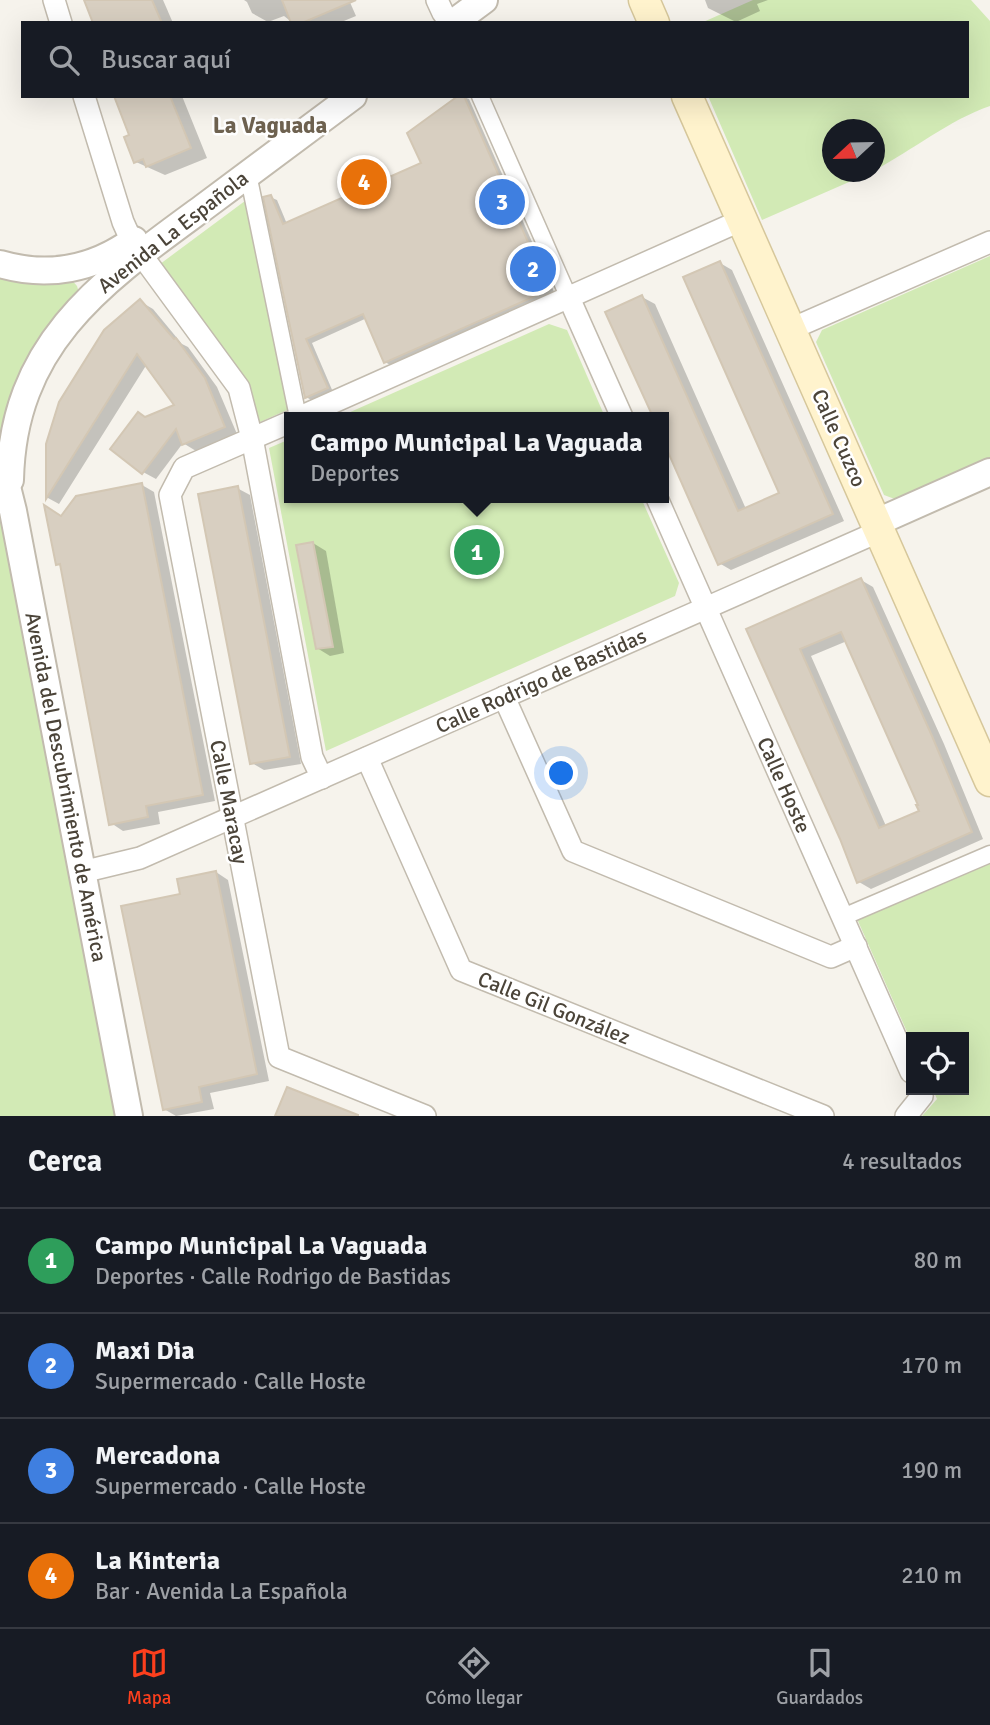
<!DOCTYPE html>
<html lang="es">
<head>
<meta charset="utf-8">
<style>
	:root { --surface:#171b24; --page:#242831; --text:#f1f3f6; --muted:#9ea1a6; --line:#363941; --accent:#fc3f1d }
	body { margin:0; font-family:Signika,sans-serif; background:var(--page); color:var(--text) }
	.controls { position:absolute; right:21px; bottom:21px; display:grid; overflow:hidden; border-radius:0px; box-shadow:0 7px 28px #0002 }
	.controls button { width:63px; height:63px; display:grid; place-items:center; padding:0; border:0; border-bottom:2px solid var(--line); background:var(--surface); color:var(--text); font:35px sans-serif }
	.compass { position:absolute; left:822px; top:119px; width:63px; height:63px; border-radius:50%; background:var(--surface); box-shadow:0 7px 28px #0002; rotate:248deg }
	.you { position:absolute; left:562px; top:774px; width:24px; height:24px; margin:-18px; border:5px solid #fff; border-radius:50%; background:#1a73e8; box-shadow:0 0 0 10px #1a73e833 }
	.badge { display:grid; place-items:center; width:46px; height:46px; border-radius:50%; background:var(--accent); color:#fff; font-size:23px; font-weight:700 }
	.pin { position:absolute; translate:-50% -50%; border:4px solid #fff; box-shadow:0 2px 7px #0006 }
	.popup { position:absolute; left:284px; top:412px; width:385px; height:91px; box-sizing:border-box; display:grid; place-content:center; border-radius:0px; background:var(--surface); filter:drop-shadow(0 2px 5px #0005); font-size:23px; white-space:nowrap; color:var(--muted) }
	.popup b { font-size:26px; color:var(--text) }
	.popup::after { content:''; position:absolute; left:50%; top:100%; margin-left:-14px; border:14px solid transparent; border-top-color:var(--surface) }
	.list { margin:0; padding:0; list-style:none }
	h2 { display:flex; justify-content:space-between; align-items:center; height:91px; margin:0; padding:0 28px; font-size:30px }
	h2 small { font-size:23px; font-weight:400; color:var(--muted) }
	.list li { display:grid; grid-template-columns:46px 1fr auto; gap:21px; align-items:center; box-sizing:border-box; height:105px; padding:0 28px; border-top:2px solid var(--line) }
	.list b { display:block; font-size:26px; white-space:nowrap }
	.list p { margin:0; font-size:23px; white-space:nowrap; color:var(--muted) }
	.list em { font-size:23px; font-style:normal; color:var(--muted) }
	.icon { flex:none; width:38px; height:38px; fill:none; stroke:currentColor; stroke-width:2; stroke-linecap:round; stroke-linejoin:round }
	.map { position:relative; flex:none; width:990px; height:1116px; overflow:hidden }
	.search { position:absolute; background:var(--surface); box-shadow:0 7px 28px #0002; left:21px; right:21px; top:21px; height:77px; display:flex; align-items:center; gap:18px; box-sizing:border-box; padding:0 24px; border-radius:0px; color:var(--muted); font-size:26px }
	.sheet { height:511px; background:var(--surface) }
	nav { display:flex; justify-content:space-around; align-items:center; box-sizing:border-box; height:98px; border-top:2px solid var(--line); background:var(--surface); font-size:19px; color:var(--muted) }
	nav a { display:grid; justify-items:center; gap:4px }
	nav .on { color:var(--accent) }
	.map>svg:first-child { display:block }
	.green { fill:#d2eab5 }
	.shadow { fill:#0003; fill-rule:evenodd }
	.building { fill:#d8cfc1; stroke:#d3c7b4; stroke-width:2; fill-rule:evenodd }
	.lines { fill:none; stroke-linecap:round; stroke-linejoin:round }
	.pedestrian-casing { stroke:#c2bbae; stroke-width:19 }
	.minor-casing { stroke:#c2bbae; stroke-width:24 }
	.tertiary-casing { stroke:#c2bbae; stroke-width:30 }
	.secondary-casing { stroke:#d6c79b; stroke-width:33 }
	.pedestrian { stroke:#fff; stroke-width:16 }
	.minor { stroke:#fff; stroke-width:21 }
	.tertiary { stroke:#fff; stroke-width:26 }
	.secondary { stroke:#fff3cd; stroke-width:30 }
	.labels { text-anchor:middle; stroke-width:5; stroke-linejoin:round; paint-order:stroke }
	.street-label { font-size:21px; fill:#4b4439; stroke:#fff }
	.neighbourhood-label { font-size:23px; font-weight:bold; fill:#6e6250; stroke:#fff }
</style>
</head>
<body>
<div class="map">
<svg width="990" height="1116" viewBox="0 0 990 1116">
	<rect width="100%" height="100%" fill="#f6f3ec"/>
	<!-- green -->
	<g class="green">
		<path d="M753,0H971L990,21V106C949,120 913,150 875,170L874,130H832V172H872L762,220L708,96H967V23H701Z"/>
		<path d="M253,195L296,406L247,428L239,388L152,270Z"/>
		<path d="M990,256V462L900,501L884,495L816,342L822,330Z"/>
		<path d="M0,264L69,277L77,286L80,296L12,449L129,1116H0Z"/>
		<path d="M549,324L567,330L605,417H339Z"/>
		<path d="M290,439V498H641L679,583L675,596L326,751L269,448Z"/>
		<path d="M990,854V1116H922L937,1099L933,1090H964V1037H911V1041L854,912Z"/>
	</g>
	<!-- shadow -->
	<g class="shadow">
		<path d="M85,0H163L173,23H95Z"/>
		<path d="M244,0H349L356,16L339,23H293L284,16L268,22L252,13L247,2Z"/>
		<path d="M705,0H768L757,4L760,11L736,22L708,8Z"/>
		<path d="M116,96H182L207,158L165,175L136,162L132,136Z"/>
		<path d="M461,96L469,99L555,294L392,366L385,362L367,318L312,343L333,392L313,401L306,397L270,197L277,200L287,224L424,164Z"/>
		<path d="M720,263L732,270L844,521L731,570L719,563L664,417H654L608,312L642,297L655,304L746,509L781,494Z"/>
		<path d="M141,302L153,309L182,344L188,347L217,387L237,434L196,451L183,443L156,479L143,472L146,418L177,405L147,364L59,504L48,498V444Z"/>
		<path d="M142,485L154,492L215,801L158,812L160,824L123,831L111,823L63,567L58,564L62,517Z"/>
		<path d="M237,488L250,495L301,764L264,770L252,763Z"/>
		<path d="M313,543L326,551L344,653L330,656L317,648Z"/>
		<path d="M861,580L873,587L944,744L983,839L871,889L859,882L842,838L749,630ZM847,641L921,812L886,826L811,656Z"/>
		<path d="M216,872L228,880L269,1081L210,1093L214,1109L176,1116L164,1109Z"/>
	</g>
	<!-- building -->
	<g class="building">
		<path d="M84,0H152L162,23H93Z"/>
		<path d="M282,0H356L302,23H291Z"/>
		<path d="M114,96H170L191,148L146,167L143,159L134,163L124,137L129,135Z"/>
		<path d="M458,96H464L549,290L384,363L363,314L306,339L328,388L305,398L263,197L271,195L283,224L421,163L407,133Z"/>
		<path d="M720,261L833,514L718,565L664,443V417H653L605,312L642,295L738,511L779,493L683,277Z"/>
		<path d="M140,299L174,339L176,338L205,378L225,427L182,445L176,429L142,474L110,449L138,412L145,417L174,405L137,354L46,499V444L59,402L104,330Z"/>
		<path d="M142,483L203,795L146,806L148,817L109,825L60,564L56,565L44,505L61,516L76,496Z"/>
		<path d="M238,486L290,757L250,764L198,494Z"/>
		<path d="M313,542L333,647L316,649L296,545Z"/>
		<path d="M861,578L932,736L972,832L857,883L840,839L746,629ZM841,632L918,805H916L919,811L879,828L800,649Z"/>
		<path d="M216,871L257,1074L199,1087L202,1102L163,1110L121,906L180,894L177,879Z"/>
		<path d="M287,1087L358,1115V1116H275Z"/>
	</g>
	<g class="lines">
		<defs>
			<g id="pedestrian">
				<path d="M480,96L569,298"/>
				<path d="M248,174L298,417"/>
				<path d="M843,917L990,854"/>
			</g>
			<g id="minor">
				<path d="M54,0L61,23"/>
				<path d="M437,0L443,13"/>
				<path d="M84,96L123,222L132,242"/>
				<path d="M140,253L239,388L252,438L312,757L322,778"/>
				<path d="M569,298L622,417"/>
				<path d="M791,329L990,242"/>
				<path d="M300,417L742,220"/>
				<path d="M290,422L184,468L170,495L279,1057L425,1116"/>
				<path d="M657,498L911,1072"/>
				<path d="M504,697L573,851L831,957L856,946"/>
				<path d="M367,758L461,970L823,1116"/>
				<path d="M82,872L140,858L880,531"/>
				<path d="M906,1116L922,1096L919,1090"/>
			</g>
			<g id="tertiary">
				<path d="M453,23L484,0"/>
				<path d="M0,264C48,278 94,269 134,240"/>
				<path d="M0,459L13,511L129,1116"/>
				<path d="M10,480C13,342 103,281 204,207C254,170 304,133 353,96"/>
				<path d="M880,531L884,519L990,472"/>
			</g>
			<g id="secondary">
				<path d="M644,0L654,23"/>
				<path d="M687,96L990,781"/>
			</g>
		</defs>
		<!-- pedestrian casing -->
		<use href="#pedestrian" class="pedestrian-casing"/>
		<!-- minor casing -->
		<use href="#minor" class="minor-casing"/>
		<!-- tertiary casing -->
		<use href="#tertiary" class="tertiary-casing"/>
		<!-- secondary casing -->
		<use href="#secondary" class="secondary-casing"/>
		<!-- pedestrian -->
		<use href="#pedestrian" class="pedestrian"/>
		<!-- minor -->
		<use href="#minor" class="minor"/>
		<!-- tertiary -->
		<use href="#tertiary" class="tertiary"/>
		<!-- secondary -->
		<use href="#secondary" class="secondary"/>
	</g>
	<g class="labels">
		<!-- street labels -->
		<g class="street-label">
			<text transform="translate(173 232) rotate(-38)" y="7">Avenida La Española</text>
			<text transform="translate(839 438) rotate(66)" y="7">Calle Cuzco</text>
			<text transform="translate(541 681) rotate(-24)" y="7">Calle Rodrigo de Bastidas</text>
			<text transform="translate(784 785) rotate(66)" y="7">Calle Hoste</text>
			<text transform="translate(66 787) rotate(79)" y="7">Avenida del Descubrimiento de América</text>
			<text transform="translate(229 802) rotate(79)" y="7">Calle Maracay</text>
			<text transform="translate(554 1008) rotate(22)" y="7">Calle Gil González</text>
		</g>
		<!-- neighbourhood labels -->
		<g class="neighbourhood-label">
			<text x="270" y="133">La Vaguada</text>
		</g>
	</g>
</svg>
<div class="controls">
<button><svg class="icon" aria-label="locate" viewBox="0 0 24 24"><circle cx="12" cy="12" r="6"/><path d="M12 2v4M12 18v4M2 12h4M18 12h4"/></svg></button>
</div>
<svg class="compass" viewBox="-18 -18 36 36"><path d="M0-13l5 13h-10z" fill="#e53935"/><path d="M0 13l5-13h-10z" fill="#9ea1a6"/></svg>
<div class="you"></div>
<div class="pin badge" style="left:477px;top:552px;background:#2e9e5b">1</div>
<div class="popup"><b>Campo Municipal La Vaguada</b>Deportes</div>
<div class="pin badge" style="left:533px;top:269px;background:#3f7fe0">2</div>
<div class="pin badge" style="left:502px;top:202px;background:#3f7fe0">3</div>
<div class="pin badge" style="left:364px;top:182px;background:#e8710a">4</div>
<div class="search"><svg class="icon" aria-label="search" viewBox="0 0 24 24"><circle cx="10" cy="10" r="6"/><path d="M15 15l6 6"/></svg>Buscar aquí</div>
</div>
<section class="sheet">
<h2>Cerca<small>4 resultados</small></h2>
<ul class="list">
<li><span class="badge" style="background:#2e9e5b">1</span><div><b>Campo Municipal La Vaguada</b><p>Deportes · Calle Rodrigo de Bastidas</p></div><em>80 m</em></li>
<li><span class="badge" style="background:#3f7fe0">2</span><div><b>Maxi Dia</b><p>Supermercado · Calle Hoste</p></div><em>170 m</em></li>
<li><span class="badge" style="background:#3f7fe0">3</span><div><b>Mercadona</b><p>Supermercado · Calle Hoste</p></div><em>190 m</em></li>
<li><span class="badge" style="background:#e8710a">4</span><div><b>La Kinteria</b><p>Bar · Avenida La Española</p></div><em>210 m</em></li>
</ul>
</section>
<nav>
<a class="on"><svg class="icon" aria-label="map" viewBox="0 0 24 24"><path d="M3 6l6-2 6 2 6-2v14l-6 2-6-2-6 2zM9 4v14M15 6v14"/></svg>Mapa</a>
<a><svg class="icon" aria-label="directions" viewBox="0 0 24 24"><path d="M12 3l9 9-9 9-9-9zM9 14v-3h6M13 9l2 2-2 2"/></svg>Cómo llegar</a>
<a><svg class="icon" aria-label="saved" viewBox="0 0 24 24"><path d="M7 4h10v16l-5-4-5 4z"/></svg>Guardados</a>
</nav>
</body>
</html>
